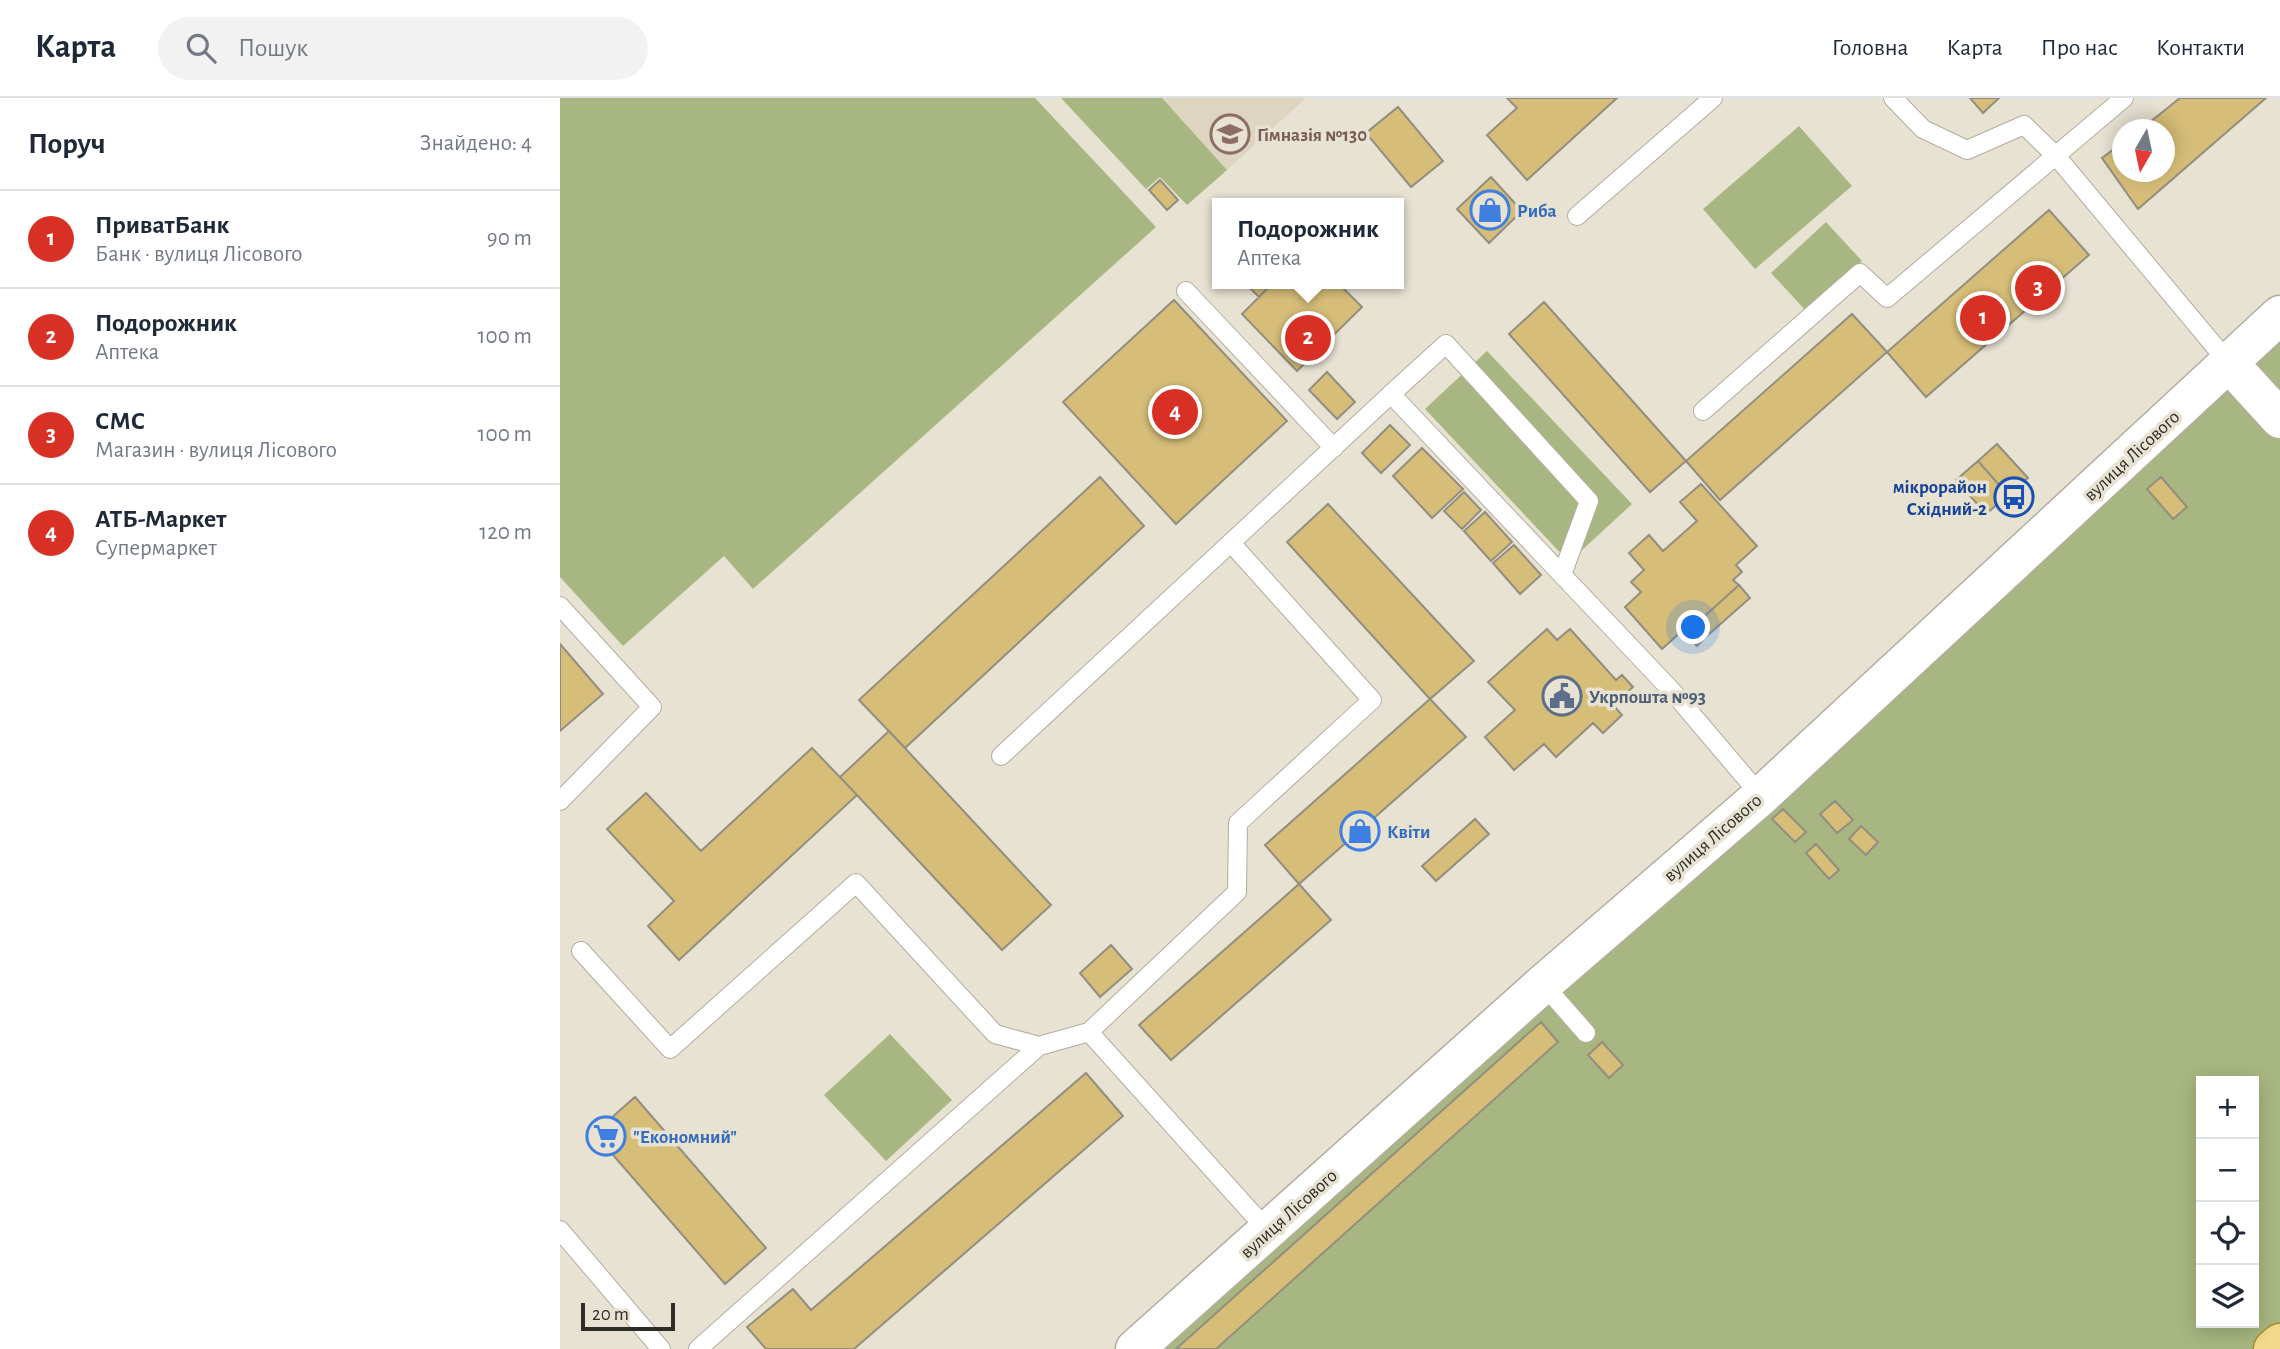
<!DOCTYPE html>
<html lang="uk">
<meta charset="utf-8">
<style>
:root{--surface:#fff;--page:#f2f2f3;--text:#1f2937;--muted:#747a83;--line:#e0e1e3;--accent:#d93025}
body{margin:0;font-family:"Alegreya Sans",sans-serif;background:var(--page);color:var(--text)}
.controls{position:absolute;right:21px;bottom:21px;display:grid;overflow:hidden;border-radius:0px;box-shadow:0 4px 18px #0003}
.controls button{width:63px;height:63px;display:grid;place-items:center;padding:0;border:0;border-bottom:2px solid var(--line);background:var(--surface);color:var(--text);font:35px sans-serif}
.compass{position:absolute;left:1552px;top:21px;width:63px;height:63px;border-radius:50%;background:var(--surface);box-shadow:0 4px 18px #0003;rotate:189deg}
.scale{position:absolute;left:21px;bottom:18px;width:94px;box-sizing:border-box;padding-left:7px;border:4px solid #2e2c26;border-top:0;font-size:19px;line-height:24px;white-space:nowrap;color:#2e2c26;-webkit-text-stroke:5px #e7e2d2;paint-order:stroke}
.you{position:absolute;left:1134px;top:530px;width:24px;height:24px;margin:-18px;border:5px solid #fff;border-radius:50%;background:#1a73e8;box-shadow:0 0 0 10px #1a73e833}
.badge{display:grid;place-items:center;width:46px;height:46px;border-radius:50%;background:var(--accent);color:#fff;font-size:23px;font-weight:700}
.pin{position:absolute;translate:-50% -50%;border:4px solid #fff;box-shadow:0 2px 7px #0006}
.popup{position:absolute;left:652px;top:100px;width:192px;height:91px;box-sizing:border-box;display:grid;place-content:center;border-radius:0px;background:var(--surface);filter:drop-shadow(0 2px 5px #0005);font-size:23px;white-space:nowrap;color:var(--muted)}
.popup b{font-size:26px;color:var(--text)}
.popup::after{content:'';position:absolute;left:50%;top:100%;margin-left:-14px;border:14px solid transparent;border-top-color:var(--surface)}
.list{margin:0;padding:0;list-style:none}
h2{display:flex;justify-content:space-between;align-items:center;height:91px;margin:0;padding:0 28px;font-size:30px}
h2 small{font-size:23px;font-weight:400;color:var(--muted)}
.list li{display:grid;grid-template-columns:46px 1fr auto;gap:21px;align-items:center;box-sizing:border-box;height:98px;padding:0 28px;border-top:2px solid var(--line)}
.list b{display:block;font-size:26px;white-space:nowrap}
.list p{margin:0;font-size:23px;white-space:nowrap;color:var(--muted)}
.list em{font-size:23px;font-style:normal;color:var(--muted)}
.icon{flex:none;width:38px;height:38px;fill:none;stroke:currentColor;stroke-width:2;stroke-linecap:round;stroke-linejoin:round}
.map{position:relative;flex:none;width:1720px;height:1251px;overflow:hidden}
header{display:flex;align-items:center;gap:42px;box-sizing:border-box;height:98px;padding:0 35px;background:var(--surface);border-bottom:2px solid var(--line)}
header strong{font-size:33px}
nav{display:flex;gap:38px;margin-inline-start:auto;font-size:24px}
.search{width:490px;height:63px;background:var(--page);display:flex;align-items:center;gap:18px;box-sizing:border-box;padding:0 24px;border-radius:38px;color:var(--muted);font-size:26px}
main{display:flex}
aside{flex:1;background:var(--surface)}
.map>svg:first-child{display:block}
.built{fill:#ddd5bf}
.green{fill:#a8b781;fill-rule:evenodd}
.building{fill:#d6bd78;stroke:#938e80;stroke-width:2}
.lines{fill:none;stroke-linecap:round;stroke-linejoin:round}
.lane-casing{stroke:#b3ad9f;stroke-width:20}
.secondary-casing{stroke:#b3ad9f;stroke-width:41}
.primary-casing{stroke:#a88e35;stroke-width:41}
.lane{stroke:#fff;stroke-width:18}
.secondary{stroke:#fff;stroke-width:38}
.primary{stroke:#f2da8b;stroke-width:38}
.labels{text-anchor:middle;stroke-width:7;stroke-linejoin:round;paint-order:stroke}
.education-label{font-size:19px;font-weight:bold;fill:#785e54;stroke:#e7e2d2;text-anchor:start}
.shop-label{font-size:19px;font-weight:bold;fill:#366cbe;stroke:#e7e2d2;text-anchor:start}
.street-label{font-size:19px;fill:#2e2c26;stroke:#e7e2d2}
.transit-label{font-size:19px;font-weight:bold;fill:#164399;stroke:#e7e2d2;text-anchor:end}
.service-label{font-size:19px;font-weight:bold;fill:#4e5e75;stroke:#e7e2d2;text-anchor:start}
</style>
<header>
<strong>Карта</strong>
<div class="search"><svg class="icon" aria-label="search" viewBox="0 0 24 24"><circle cx="10" cy="10" r="6"/><path d="M15 15l6 6"/></svg>Пошук</div>
<nav><a>Головна</a><a>Карта</a><a>Про нас</a><a>Контакти</a></nav>
</header>
<main>
<aside>
<h2>Поруч<small>Знайдено: 4</small></h2>
<ul class="list">
<li><span class="badge">1</span><div><b>ПриватБанк</b><p>Банк · вулиця Лісового</p></div><em>90 m</em></li>
<li><span class="badge">2</span><div><b>Подорожник</b><p>Аптека</p></div><em>100 m</em></li>
<li><span class="badge">3</span><div><b>СМС</b><p>Магазин · вулиця Лісового</p></div><em>100 m</em></li>
<li><span class="badge">4</span><div><b>АТБ-Маркет</b><p>Супермаркет</p></div><em>120 m</em></li>
</ul>
</aside>
<div class="map">
<svg width="1720" height="1251" viewBox="0 0 1720 1251">
<rect width="100%" height="100%" fill="#e7e2d2"/>
<path class="built" d="M602 0H746L667 72Z"/>
<path class="green" d="M0 0H475L596 129 193 491 164 458 63 548 0 479Z
M501 0H602L667 72 627 107 600 79 586 91Z
M1239 28 1292 88 1195 171 1143 111Z
M1266 124 1302 163 1247 214 1211 175Z
M1720 217V1245L1713 1251H575ZM1641 983H1694V1225H1641Z
M927 253 1072 406 1009 464 865 311Z
M330 936 392 1002 326 1063 264 997Z"/>
<path class="building" d="M947 0H1057L967 82 927 37 957 10Z
M1410 0H1439L1423 15Z
M1620 0H1706L1578 111 1542 60 1562 45V74H1604V32H1580Z
M838 9 883 63 851 89 806 35Z
M931 79 962 113 929 145 897 111Z
M600 82 618 102 607 112 589 92Z
M1489 112 1529 157 1366 299 1327 254Z
M690 186H712L699 199 688 188Z
M712 186H779L802 209 737 273 682 216Z
M614 202 727 323 616 426 503 304Z
M984 204 1126 363 1090 394 949 236Z
M1292 216 1327 254 1160 402 1126 363Z
M767 274 795 304 777 321 749 292Z
M830 327 850 347 821 375 802 355Z
M1437 346 1468 380 1448 397 1418 363Z
M862 350 903 391 872 420 833 378Z
M1418 363 1448 397 1426 416 1396 382Z
M540 379 584 428 345 650 299 602Z
M1601 379 1627 409 1613 421 1587 391Z
M1141 386 1197 448 1176 467 1182 474 1173 482 1179 487 1137 525 1148 537 1137 548 1123 532 1102 551 1065 509 1081 494 1071 484 1084 472 1069 455 1089 437 1103 453 1137 423 1120 404Z
M904 394 921 412 902 431 884 413Z
M768 406 914 563 870 601 727 444Z
M925 414 952 444 931 463 904 433Z
M954 447 981 477 960 496 933 465Z
M1179 487 1190 500 1148 537 1137 525Z
M987 531 997 542 1010 531 1056 582 1062 577 1073 589 1053 607 1062 617 1043 635 1033 625 996 659 984 646 954 672 925 639 955 612 928 584Z
M0 546 43 596 0 633Z
M870 601 906 639 739 786 705 747Z
M329 633 491 807 442 852 280 679Z
M252 650 297 697 119 862 88 828 114 803 47 731 86 695 141 753Z
M1275 703 1293 722 1277 735 1260 716Z
M1223 711 1246 734 1235 744 1212 721Z
M915 721 929 736 876 783 862 768Z
M1301 728 1318 744 1306 757 1289 741Z
M1256 746 1279 772 1269 781 1246 755Z
M739 786 771 822 611 962 579 927Z
M551 847 572 871 540 899 520 875Z
M981 924 998 944 656 1251H616Z
M1042 944 1063 967 1049 980 1028 957Z
M526 975 563 1018 294 1251H206L187 1229 233 1191 251 1212Z
M75 999 206 1150 165 1186 34 1035Z"/>
<g class="lines">
<g class="lane-casing">
<path id="lane" d="M1333 0 1363 31 1407 52 1464 27 1497 59 1667 263
M1017 118 1153 0
M626 193 774 350
M831 296 886 246 1029 403 1002 477
M1143 313 1300 175 1327 200 1564 0
M0 508 92 609 0 703
M441 658 831 296 1112 593 1201 698
M21 853 110 951 296 785 435 936 479 948 529 934 708 1133
M983 886 1026 935
M529 934 677 794 678 725 812 602 672 446
M0 1132 101 1251
M138 1251 479 948"/>
</g>
<g class="secondary-casing">
<path id="secondary" d="M1667 263 1720 321
M575 1251 983 886 1201 698 1720 217"/>
</g>
<g class="primary-casing">
<path id="primary" d="M1713 1251 1720 1245"/>
</g>
<use href="#lane" class="lane"/>
<use href="#secondary" class="secondary"/>
<use href="#primary" class="primary"/>
</g>
<defs>
<g id="school-ring" transform="scale(2.0125)"><circle r="9.5" fill="#e7e2d2" stroke="#8d6e63" stroke-width="1.5"/><path d="M0-5L7-2L0 1L-7-2ZM-4 1L0 2.5L4 1V4Q0 6-4 4Z" fill="#8d6e63"/></g>
<g id="shop-ring" transform="scale(2.0125)"><circle r="9.5" fill="#e7e2d2" stroke="#3f7fe0" stroke-width="1.5"/><path d="M-5-2.5h2.3a2.7 3.5 0 0 1 5.4 0H5L5.5 6h-11ZM-1.5-2.5h3a1.5 2.3 0 0 0-3 0Z" fill="#3f7fe0"/></g>
<g id="bus-ring" transform="scale(2.0125)"><circle r="9.5" fill="#e7e2d2" stroke="#1a4fb4" stroke-width="1.5"/><path d="M-5-6H5V4H4V6H2V4H-2V6H-4V4H-5ZM-3.5-4V0h7V-4ZM-3.5 1.2v1.5H-2V1.2ZM2 1.2v1.5H3.5V1.2Z" fill="#1a4fb4"/></g>
<g id="civic-ring" transform="scale(2.0125)"><circle r="9.5" fill="#e7e2d2" stroke="#5c6f8a" stroke-width="1.5"/><path d="M-.6-6.5H3V-4.5H.6V-3L4-1V1h2V6H-6V1h2V-1L-.6-3ZM-1.2 2.5V6h2.4V2.5Z" fill="#5c6f8a"/></g>
<g id="supermarket-ring" transform="scale(2.0125)"><circle r="9.5" fill="#e7e2d2" stroke="#3f7fe0" stroke-width="1.5"/><path d="M-6-5.5h2.5l.6 2H6L4.5 2H-2.5L-4.4-4H-6ZM-1.5 3.2a1.3 1.3 0 1 0 .1 0ZM3 3.2a1.3 1.3 0 1 0 .1 0Z" fill="#3f7fe0"/></g>
</defs>
<g fill-rule="evenodd">
<use href="#school-ring" x="670" y="36"/>
<use href="#shop-ring" x="930" y="112"/>
<use href="#bus-ring" x="1454" y="399"/>
<use href="#civic-ring" x="1002" y="598"/>
<use href="#shop-ring" x="800" y="733"/>
<use href="#supermarket-ring" x="46" y="1038"/>
</g>
<g class="labels">
<g class="education-label">
<text x="697" y="43">Гімназія №130</text>
</g>
<g class="shop-label">
<text x="957" y="119">Риба</text>
<text x="827" y="740">Квіти</text>
<text x="73" y="1045">"Економний"</text>
</g>
<g class="street-label">
<text transform="translate(1571 357) rotate(-43)" y="7">вулиця Лісового</text>
<text transform="translate(1152 739) rotate(-41)" y="7">вулиця Лісового</text>
<text transform="translate(728 1115) rotate(-42)" y="7">вулиця Лісового</text>
</g>
<g class="transit-label">
<text x="1427" y="395">мікрорайон<tspan x="1427" dy="22">Східний-2</tspan></text>
</g>
<g class="service-label">
<text x="1029" y="605">Укрпошта №93</text>
</g>
</g>
</svg>
<div class="controls">
<button>+</button>
<button>−</button>
<button><svg class="icon" aria-label="locate" viewBox="0 0 24 24"><circle cx="12" cy="12" r="6"/><path d="M12 2v4M12 18v4M2 12h4M18 12h4"/></svg></button>
<button><svg class="icon" aria-label="layers" viewBox="0 0 24 24"><path d="M12 4l9 5-9 5-9-5zM3 14l9 5 9-5"/></svg></button>
</div>
<svg class="compass" viewBox="-18 -18 36 36"><path d="M0-13l5 13h-10z" fill="#e53935"/><path d="M0 13l5-13h-10z" fill="#747a83"/></svg>
<div class="scale">20 m</div>
<div class="you"></div>
<div class="pin badge" style="left:1423px;top:220px">1</div>
<div class="pin badge" style="left:748px;top:240px">2</div>
<div class="popup"><b>Подорожник</b>Аптека</div>
<div class="pin badge" style="left:1478px;top:190px">3</div>
<div class="pin badge" style="left:615px;top:314px">4</div>
</div>
</main>
